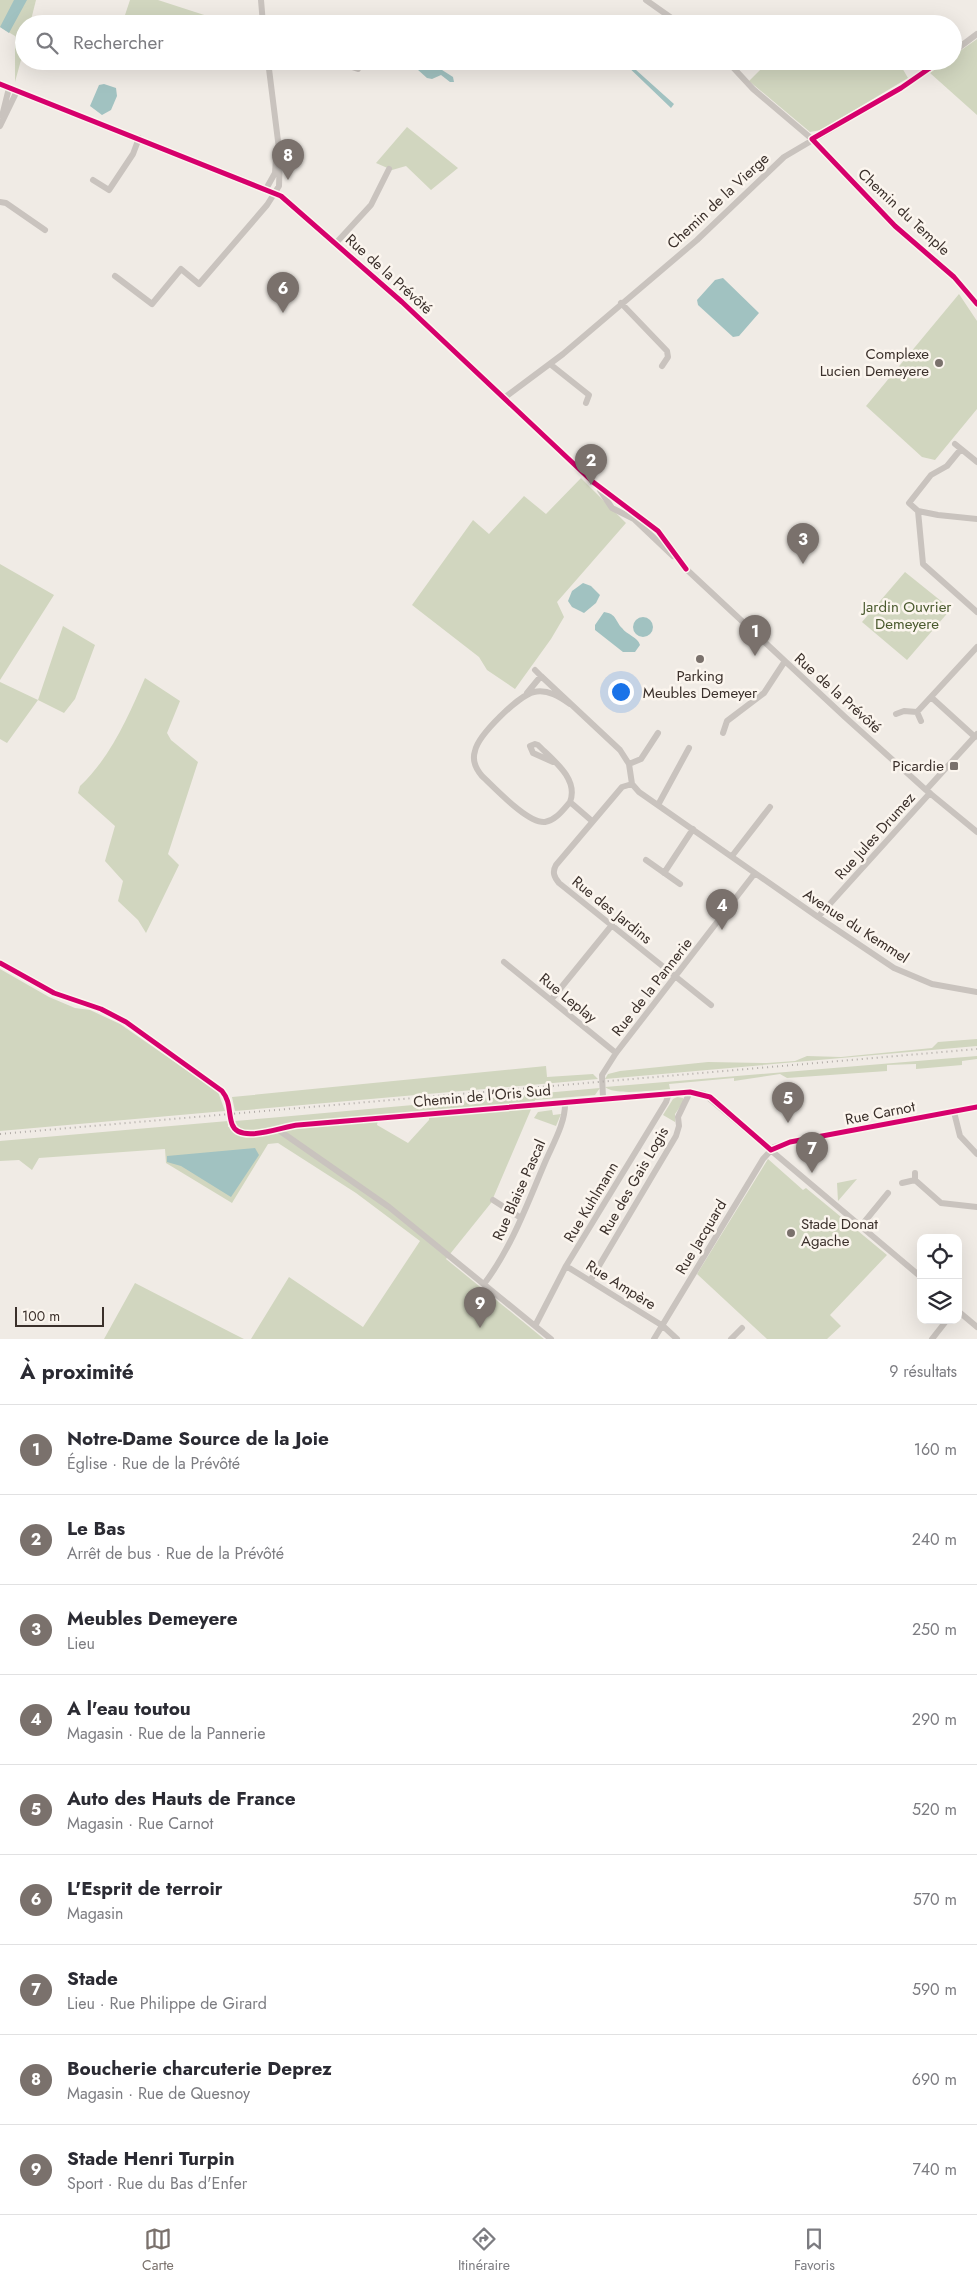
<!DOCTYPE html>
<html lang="fr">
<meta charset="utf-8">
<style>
:root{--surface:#fff;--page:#f7f7f7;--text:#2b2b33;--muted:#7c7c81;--line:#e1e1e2;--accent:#7a716c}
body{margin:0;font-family:Jost,sans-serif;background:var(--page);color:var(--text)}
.controls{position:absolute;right:15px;bottom:15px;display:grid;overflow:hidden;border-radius:10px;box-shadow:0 5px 20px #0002}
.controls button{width:45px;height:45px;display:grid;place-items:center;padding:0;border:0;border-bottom:1px solid var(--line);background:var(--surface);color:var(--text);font:25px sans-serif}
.scale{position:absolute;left:15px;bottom:12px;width:89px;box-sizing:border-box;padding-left:5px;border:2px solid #3b302b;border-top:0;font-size:14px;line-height:18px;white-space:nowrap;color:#3b302b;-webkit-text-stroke:4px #fbf5ee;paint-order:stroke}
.you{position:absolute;left:620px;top:691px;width:18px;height:18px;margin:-12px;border:4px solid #fff;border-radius:50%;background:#1a73e8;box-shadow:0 0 0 8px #1a73e833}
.badge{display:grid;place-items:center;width:32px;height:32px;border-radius:50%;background:var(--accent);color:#fff;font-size:16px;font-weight:700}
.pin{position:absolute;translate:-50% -41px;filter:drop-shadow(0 1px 2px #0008)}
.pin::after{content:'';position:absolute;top:26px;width:18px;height:15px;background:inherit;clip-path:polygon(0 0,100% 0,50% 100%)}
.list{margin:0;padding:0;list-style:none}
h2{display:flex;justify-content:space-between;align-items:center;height:65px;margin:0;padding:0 20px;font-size:21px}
h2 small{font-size:16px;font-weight:400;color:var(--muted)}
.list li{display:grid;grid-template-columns:32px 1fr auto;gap:15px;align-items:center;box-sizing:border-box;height:90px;padding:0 20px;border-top:1px solid var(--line)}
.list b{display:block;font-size:19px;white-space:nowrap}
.list p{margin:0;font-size:16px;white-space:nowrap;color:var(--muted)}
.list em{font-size:16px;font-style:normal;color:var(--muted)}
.icon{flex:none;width:28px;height:28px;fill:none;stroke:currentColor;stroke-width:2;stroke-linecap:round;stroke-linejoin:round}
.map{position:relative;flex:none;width:977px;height:1339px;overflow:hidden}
.search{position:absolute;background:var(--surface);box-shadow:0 5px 20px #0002;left:15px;right:15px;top:15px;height:55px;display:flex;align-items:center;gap:12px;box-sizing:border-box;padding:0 18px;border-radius:28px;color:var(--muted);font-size:19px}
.sheet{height:875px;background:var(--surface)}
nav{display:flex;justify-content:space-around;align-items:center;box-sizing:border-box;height:70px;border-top:1px solid var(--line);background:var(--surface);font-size:14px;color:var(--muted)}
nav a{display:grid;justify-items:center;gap:2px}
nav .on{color:var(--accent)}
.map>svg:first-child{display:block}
.green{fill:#d1d6bf;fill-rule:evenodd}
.water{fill:#a1c2c1}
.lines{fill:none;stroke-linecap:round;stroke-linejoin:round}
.minor{stroke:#c9c3be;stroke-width:6}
.rail{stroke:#b1aca8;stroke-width:2;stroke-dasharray:1 4;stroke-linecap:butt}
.cycleway-casing{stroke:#fbf5ee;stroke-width:8}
.cycleway{stroke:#d6006c;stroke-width:5}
.poi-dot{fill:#7a716c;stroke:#fbf5ee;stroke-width:2}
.labels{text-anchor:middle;stroke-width:5;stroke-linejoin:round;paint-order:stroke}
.street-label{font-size:15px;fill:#3b302b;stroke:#fbf5ee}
.poi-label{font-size:15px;fill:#3b302b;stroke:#fbf5ee;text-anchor:end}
.park-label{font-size:15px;fill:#4a5a2e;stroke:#fbf5ee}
</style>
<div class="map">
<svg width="977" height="1339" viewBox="0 0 977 1339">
<rect width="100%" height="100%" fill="#f0ebe5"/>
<path class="green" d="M0 0H36L30 24H24V49L15 82V36L0 27Z
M130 0H158L232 24H122Z
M977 39V115L930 73 946 61H953V56Z
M769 61H813L816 64 819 61H898L908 78 821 130 810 132 749 81Z
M407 127 458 168 431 190 406 166 392 170 376 163Z
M959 294 977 321V409L935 460 922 457 866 406Z
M581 478 626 523 557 602 564 617 551 639 515 689 487 670 479 657 412 605 473 520 489 534 524 496 546 514Z
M0 564 54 595 0 680Z
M905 572 951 609 907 660 862 622Z
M63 626 95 645 75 699 64 713 38 700 7 743 0 739V682L38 700Z
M145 678 180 701 167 733 171 740 198 762 168 854 179 865 146 933 138 920 118 901 123 881 105 861 115 826 78 793 80 786C111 757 129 715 145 678Z
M0 969 49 997 75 1008 90 1010 120 1024 218 1092 225 1111 0 1131Z
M977 1039V1046L605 1079 608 1074 620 1071 708 1062 767 1063 795 1061 807 1056 841 1057 932 1048 938 1042Z
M977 1056V1059L962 1061V1065L916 1069V1064L887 1065V1071L787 1078 780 1074 734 1081V1078L669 1084 670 1089C655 1090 615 1096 605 1087Z
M546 1066 547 1077 593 1074 598 1079 235 1111 232 1097Z
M600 1088 595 1095 535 1100 491 1203 446 1259 544 1339H251L289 1277 363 1327 420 1241 356 1193 278 1143 268 1144 232 1203 166 1163 165 1149 39 1158 32 1170 19 1160 0 1161V1141L228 1121V1127H234L235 1121 269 1118ZM429 1116V1120L408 1143 377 1125 378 1120Z
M677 1097 683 1098 684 1101 675 1114V1122L663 1115 673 1099Z
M552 1110 553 1115 561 1114 556 1126 534 1118 538 1112Z
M768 1159 803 1190 806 1188 887 1255 830 1315 841 1326 827 1339H767L697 1274Z
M857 1179 838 1201 837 1183Z
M135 1283 232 1333 244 1339H104Z"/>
<path class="water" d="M14 0H27L9 33 0 27Z
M408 61H428L453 77 454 82H450L441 75 432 79 427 78Z
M622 61H626L674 104 671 108Z
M104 84 116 88 117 96 111 110 102 115 90 106 99 85Z
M723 278 759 313 739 336 733 337 698 305 697 300 715 280Z
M583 583 591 586 600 595 596 603 584 613 572 607 568 601 572 591Z
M604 612C617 614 615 621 622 628 627 635 638 637 640 645L635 652H623L595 630V625Z
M633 627a10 10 0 1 1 20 0a10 10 0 1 1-20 0Z
M255 1148 259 1155 231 1197 181 1166 167 1162V1156Z"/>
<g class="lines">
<path class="minor" d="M261 0 263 24
M646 0 680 24
M953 52 977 34
M334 61 358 69
M727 61 753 89 812 139 895 226 954 277 977 304
M0 84 281 196 402 302 593 482 658 531 686 569
M2 116 9 88
M0 126 17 91
M93 180 109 190 133 154 139 138
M266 189 275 173 276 158
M0 202 6 203 45 230
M336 243 371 205 389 169
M115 276 152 304 181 269 199 284 267 205 279 186 280 157 268 61
M621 303 667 351 668 357 662 366
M550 364 589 395 586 403
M504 398 563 354 697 240 784 157 901 88 940 61
M955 444 977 462
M961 449 947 466 931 475 909 503 918 511 923 564 977 612
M600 490 612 508 634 519 673 556
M918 511 938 515 977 519
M684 567 845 717 926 790 977 832
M535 670 541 676
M527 693 541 676 620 750 629 764
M931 697 975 737
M917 712 977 647
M896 714 904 711 917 712 921 721
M723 733 727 721 764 693 785 661
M553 762 533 753 530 746 535 744 538 745C553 760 579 779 570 802L592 821
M632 784 629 764 641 759 658 733
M926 790 977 734
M570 802C563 810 556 820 545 822 528 824 495 788 482 776 476 769 472 760 475 751 478 735 519 695 534 692 548 689 560 697 570 704
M658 805 689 748
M732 856 770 807
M646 860 680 884
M664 873 693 829
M818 917 930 793
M504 962 616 1053
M0 963 54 993 101 1009 126 1022 222 1091C231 1102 228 1112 232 1124 239 1145 283 1126 298 1125L690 1092 704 1094 921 1277
M551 1000 612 925
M711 1005 559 883C554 877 552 872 556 865L622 787 632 784 639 792 818 917 894 968 932 984 977 992
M603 1098 602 1075 616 1053 755 873
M954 1112 960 1136 977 1154
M277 1129 389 1207 551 1339
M915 1180 941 1203 977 1207
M902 1183 915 1180V1173
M493 1200 521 1218
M861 1226 888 1193
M566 1266 663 1326 677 1339
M590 1281 676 1136 679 1126 678 1117 690 1092
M484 1284C512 1247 528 1202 546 1160 554 1142 566 1121 565 1102
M958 1311 977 1327
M535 1326 566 1266 666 1102 669 1093
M654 1339 763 1159 774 1147 790 1142 977 1107
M731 1339 742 1328
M932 1339 947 1320"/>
<path class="rail" d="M0 1134 977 1049"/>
<g class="cycleway-casing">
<path id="cycleway" d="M940 61 901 88 812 139 895 226 954 277 977 304
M0 84 281 196 402 302 593 482 658 531 686 569
M0 963 54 993 101 1009 126 1022 222 1091C231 1102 228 1112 232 1124 239 1145 283 1126 298 1125L690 1092 710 1097 771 1150 790 1142 977 1107"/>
</g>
<use href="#cycleway" class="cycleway"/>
</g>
<g class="poi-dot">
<circle cx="939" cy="363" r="5"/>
<circle cx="700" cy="659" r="5"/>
<rect x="949" y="761" width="10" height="10" rx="2.5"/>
<circle cx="791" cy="1233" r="5"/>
</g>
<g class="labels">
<g class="street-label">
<text transform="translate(718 201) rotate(-43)" y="5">Chemin de la Vierge</text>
<text transform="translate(904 212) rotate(43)" y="5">Chemin du Temple</text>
<text transform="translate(389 274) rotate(42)" y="5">Rue de la Prévôté</text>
<text transform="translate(838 693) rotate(42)" y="5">Rue de la Prévôté</text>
<text transform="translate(875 836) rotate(-48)" y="5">Rue Jules Drumez</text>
<text transform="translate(612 910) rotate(39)" y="5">Rue des Jardins</text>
<text transform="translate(856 926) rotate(33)" y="5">Avenue du Kemmel</text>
<text transform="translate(652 987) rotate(-52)" y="5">Rue de la Pannerie</text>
<text transform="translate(568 998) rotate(39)" y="5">Rue Leplay</text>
<text transform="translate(482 1096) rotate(-5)" y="5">Chemin de l'Oris Sud</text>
<text transform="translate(880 1113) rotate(-11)" y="5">Rue Carnot</text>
<text transform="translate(634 1181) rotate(-60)" y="5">Rue des Gais Logis</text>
<text transform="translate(519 1190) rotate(-66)" y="5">Rue Blaise Pascal</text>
<text transform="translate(591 1202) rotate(-59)" y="5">Rue Kuhlmann</text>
<text transform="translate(701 1237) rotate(-59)" y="5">Rue Jacquard</text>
<text transform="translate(621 1285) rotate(32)" y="5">Rue Ampère</text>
</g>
<g class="poi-label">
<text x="929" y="359">Complexe<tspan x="929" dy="17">Lucien Demeyere</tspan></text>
<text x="700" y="681" text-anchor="middle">Parking<tspan x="700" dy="17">Meubles Demeyer</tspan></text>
<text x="944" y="771">Picardie</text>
<text x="801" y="1229" text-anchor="start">Stade Donat<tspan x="801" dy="17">Agache</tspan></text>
</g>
<g class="park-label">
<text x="907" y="612">Jardin Ouvrier<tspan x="907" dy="17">Demeyere</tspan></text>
</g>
</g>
</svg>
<div class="controls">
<button><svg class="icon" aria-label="locate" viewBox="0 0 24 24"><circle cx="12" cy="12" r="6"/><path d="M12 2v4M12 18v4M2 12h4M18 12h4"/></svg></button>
<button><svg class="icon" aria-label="layers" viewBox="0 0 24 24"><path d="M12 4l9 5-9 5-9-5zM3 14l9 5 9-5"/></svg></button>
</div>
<div class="scale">100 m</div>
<div class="you"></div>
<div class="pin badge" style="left:755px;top:656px">1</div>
<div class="pin badge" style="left:591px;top:485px">2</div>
<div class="pin badge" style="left:803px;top:564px">3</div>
<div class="pin badge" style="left:722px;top:930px">4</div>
<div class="pin badge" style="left:788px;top:1123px">5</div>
<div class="pin badge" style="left:283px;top:313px">6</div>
<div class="pin badge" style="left:812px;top:1173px">7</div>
<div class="pin badge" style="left:288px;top:180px">8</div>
<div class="pin badge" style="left:480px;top:1328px">9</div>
<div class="search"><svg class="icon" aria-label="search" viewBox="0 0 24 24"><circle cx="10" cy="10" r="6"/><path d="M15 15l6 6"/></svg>Rechercher</div>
</div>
<section class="sheet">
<h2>À proximité<small>9 résultats</small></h2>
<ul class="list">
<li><span class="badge">1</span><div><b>Notre-Dame Source de la Joie</b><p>Église · Rue de la Prévôté</p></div><em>160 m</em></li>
<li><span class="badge">2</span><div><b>Le Bas</b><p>Arrêt de bus · Rue de la Prévôté</p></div><em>240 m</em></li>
<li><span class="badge">3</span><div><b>Meubles Demeyere</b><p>Lieu</p></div><em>250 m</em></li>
<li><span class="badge">4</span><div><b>A l'eau toutou</b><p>Magasin · Rue de la Pannerie</p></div><em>290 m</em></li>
<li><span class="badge">5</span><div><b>Auto des Hauts de France</b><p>Magasin · Rue Carnot</p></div><em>520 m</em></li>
<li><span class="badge">6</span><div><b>L'Esprit de terroir</b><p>Magasin</p></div><em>570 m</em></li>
<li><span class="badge">7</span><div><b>Stade</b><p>Lieu · Rue Philippe de Girard</p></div><em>590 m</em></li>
<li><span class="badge">8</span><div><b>Boucherie charcuterie Deprez</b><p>Magasin · Rue de Quesnoy</p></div><em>690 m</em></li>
<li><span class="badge">9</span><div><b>Stade Henri Turpin</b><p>Sport · Rue du Bas d'Enfer</p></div><em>740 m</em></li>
</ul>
</section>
<nav>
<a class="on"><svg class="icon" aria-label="map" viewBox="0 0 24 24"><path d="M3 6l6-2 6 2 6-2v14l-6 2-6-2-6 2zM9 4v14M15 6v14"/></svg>Carte</a>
<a><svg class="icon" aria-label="directions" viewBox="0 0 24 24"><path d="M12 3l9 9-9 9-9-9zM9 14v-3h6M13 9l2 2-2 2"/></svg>Itinéraire</a>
<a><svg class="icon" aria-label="saved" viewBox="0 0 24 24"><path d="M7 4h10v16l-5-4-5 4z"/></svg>Favoris</a>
</nav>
